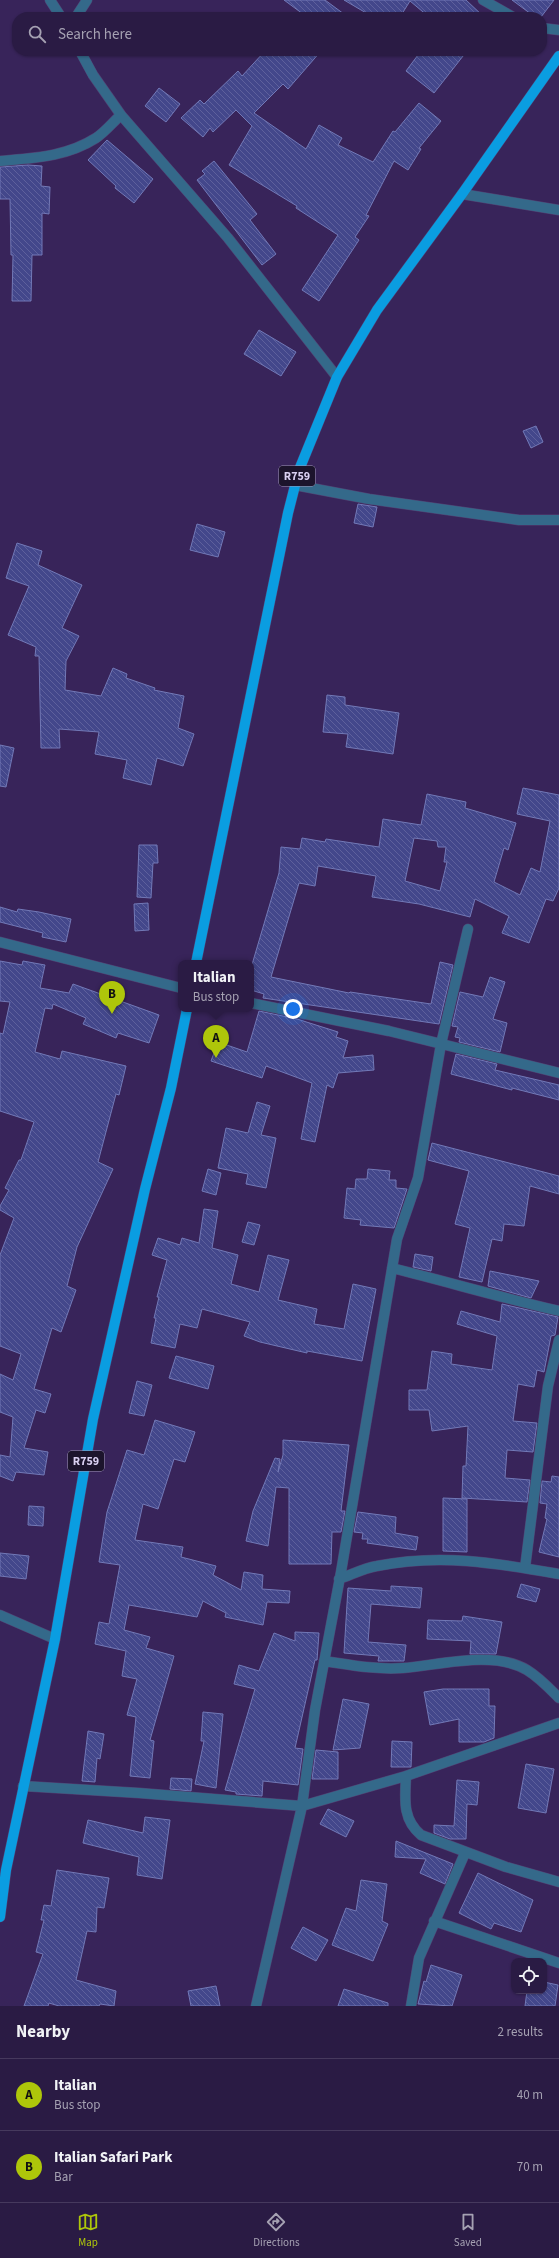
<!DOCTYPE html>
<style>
:root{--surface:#2a1b44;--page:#36284f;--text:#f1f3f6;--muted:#a5a1b2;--line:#46395d;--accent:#aec60a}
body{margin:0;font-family:"Source Sans 3",sans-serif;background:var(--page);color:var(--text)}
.controls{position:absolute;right:12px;bottom:12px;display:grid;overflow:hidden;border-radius:8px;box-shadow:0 1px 3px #0004}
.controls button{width:36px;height:36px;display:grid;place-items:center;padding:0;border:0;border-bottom:1px solid var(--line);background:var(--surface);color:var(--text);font:20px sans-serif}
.you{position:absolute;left:293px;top:1009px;width:14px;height:14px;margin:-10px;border:3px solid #fff;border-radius:50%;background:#1a73e8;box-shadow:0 0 0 6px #1a73e833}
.badge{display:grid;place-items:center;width:26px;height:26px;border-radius:50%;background:var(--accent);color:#111;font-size:13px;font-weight:700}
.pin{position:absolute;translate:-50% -33px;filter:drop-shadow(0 1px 2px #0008)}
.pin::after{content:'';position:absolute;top:21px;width:14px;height:12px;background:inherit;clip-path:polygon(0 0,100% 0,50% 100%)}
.popup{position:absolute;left:178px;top:960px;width:76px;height:52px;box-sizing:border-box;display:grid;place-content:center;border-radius:8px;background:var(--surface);filter:drop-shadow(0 1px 3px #0005);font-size:13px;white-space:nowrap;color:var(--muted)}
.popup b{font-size:15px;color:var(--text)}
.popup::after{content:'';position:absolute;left:50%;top:100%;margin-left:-8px;border:8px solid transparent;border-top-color:var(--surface)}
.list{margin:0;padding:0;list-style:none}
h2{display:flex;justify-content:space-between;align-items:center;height:52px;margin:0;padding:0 16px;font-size:17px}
h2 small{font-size:13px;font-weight:400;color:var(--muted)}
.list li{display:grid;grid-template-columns:26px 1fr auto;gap:12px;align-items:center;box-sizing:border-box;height:72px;padding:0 16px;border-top:1px solid var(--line)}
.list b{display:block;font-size:15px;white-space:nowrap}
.list p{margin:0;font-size:13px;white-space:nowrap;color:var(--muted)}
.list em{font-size:13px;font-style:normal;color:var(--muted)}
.icon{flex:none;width:22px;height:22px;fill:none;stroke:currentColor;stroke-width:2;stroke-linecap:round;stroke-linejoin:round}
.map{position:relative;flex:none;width:559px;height:2006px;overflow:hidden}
.search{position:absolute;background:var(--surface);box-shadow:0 1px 3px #0004;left:12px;right:12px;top:12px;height:44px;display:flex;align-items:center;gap:10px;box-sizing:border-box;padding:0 14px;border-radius:16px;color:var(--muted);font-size:15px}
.sheet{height:196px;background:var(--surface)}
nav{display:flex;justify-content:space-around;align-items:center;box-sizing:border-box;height:56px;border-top:1px solid var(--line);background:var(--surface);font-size:11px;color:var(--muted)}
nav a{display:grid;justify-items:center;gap:2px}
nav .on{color:var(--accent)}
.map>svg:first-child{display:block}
.building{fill:url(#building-back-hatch);stroke:#7279b7;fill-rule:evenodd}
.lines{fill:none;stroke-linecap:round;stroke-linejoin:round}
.minor-casing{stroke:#524072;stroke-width:11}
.major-casing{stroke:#524072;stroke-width:11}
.minor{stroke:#34698a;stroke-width:10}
.major{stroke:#0a9de1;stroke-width:10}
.labels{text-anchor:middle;stroke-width:4;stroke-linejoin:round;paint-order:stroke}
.shield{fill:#1c142c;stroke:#a198b7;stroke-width:1}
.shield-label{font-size:12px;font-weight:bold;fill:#dad0f2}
</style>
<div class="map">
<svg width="559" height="2006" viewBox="0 0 559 2006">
<defs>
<pattern id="building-back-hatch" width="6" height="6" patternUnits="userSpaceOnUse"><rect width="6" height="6" fill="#43478b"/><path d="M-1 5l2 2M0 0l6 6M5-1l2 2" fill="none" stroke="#5e609c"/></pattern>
</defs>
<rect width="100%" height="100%" fill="#38245a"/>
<path class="building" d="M284 0H325L348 17H307Z
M344 0H466L484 17H429L410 1 400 17H373Z
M512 0H554L541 17H535Z
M265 51H321L288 89 283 84 254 113 306 149 319 125 342 138 338 145 373 162 393 131 395 132 419 103 441 121 419 148 421 149 408 170 394 161 366 215 369 216 355 237 359 240 319 301 302 290 338 235 296 208 297 206 229 165 252 126 236 110 213 132 210 128 203 137 181 118 200 100 204 104 238 71 242 76Z
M421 51H467L434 93 406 71Z
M159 88 180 104 166 122 145 106Z
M107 140 153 179 134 203 115 188 116 186 88 160Z
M214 161 257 214 250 220 276 254 262 265 197 180 205 174 202 171Z
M28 165 42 166 41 186 50 187 49 214 42 213V255H32L31 301H12L13 255H11L10 199H0V167Z
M259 330 296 352 281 376 244 354Z
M536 426 543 442 531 448 523 431Z
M358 504 377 507 373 527 354 523Z
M197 524 225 532 218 557 190 550Z
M17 543 42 551 38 565 82 585 62 628 79 636 66 661 65 690 101 696 113 668 127 674 126 678 155 688 154 690 184 696 178 728 194 734 183 766 157 758 151 785 123 778 127 760 95 754 99 732 59 729 60 748H41L39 656H35L36 647 8 635 29 586 6 578Z
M327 695 345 697V705L399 713 393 754 346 747 348 734 323 732Z
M0 745 14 748 6 787 0 786Z
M523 788 559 795V888L553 901 546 899 529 943 502 933 509 916 475 899 470 917 419 904 372 897 376 876 318 866 315 886 299 883 271 977 349 993 350 992 431 1004 440 962 453 965 439 1024 263 998 264 994 251 990V968L279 873 281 847 300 849 302 838 325 842 326 839 379 847 383 819 421 825 427 794 466 802 465 808 516 823 508 850 504 848 494 882 520 895 531 868 540 872 550 821 517 814ZM414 838 437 841 438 847H446L444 862H447L440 891 405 881Z
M139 845H157L158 863H153L151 898 137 897Z
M148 903 149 930 135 931 134 904Z
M0 907 17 912 18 909 39 912 71 919 66 942 42 937 43 933 0 922Z
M0 961 22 965 23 961 45 965 40 988 69 993 73 984 159 1015 149 1043 118 1033 116 1038 95 1029 83 1024 86 1018 53 1004 52 1009 45 1008 35 1052 60 1059 62 1051 126 1066 119 1095 116 1094 98 1162 113 1169 77 1247 67 1286 76 1290 61 1332 52 1328 34 1389 51 1394 45 1413 36 1410 24 1448 48 1452 44 1475 16 1472 13 1481 0 1476V1455L10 1457 13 1417 0 1412V1374L13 1380 21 1354 0 1346V1255L14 1218 0 1210V1206L9 1190 5 1188 19 1160H21L34 1122 0 1111V1033L3 1034 10 1002 0 1001Z
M490 977 505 982 493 1019 507 1023 500 1052 459 1042 460 1038 455 1037 458 1027 452 1026 460 992 483 997Z
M259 1011 297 1019 338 1032 336 1037 348 1041 343 1058 373 1055 374 1070 338 1073 333 1088 327 1085 315 1142 301 1139 312 1083 266 1066 262 1078 211 1061 218 1042 247 1052Z
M456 1054 497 1064 495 1070 559 1085V1100L512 1088V1090L451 1074Z
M257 1102 270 1106 261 1135 276 1138 266 1188 246 1184 248 1174 218 1168 226 1128 248 1133Z
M432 1143 559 1176V1194L530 1186 524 1226 504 1224 502 1241 492 1239 482 1282 459 1277 470 1228 455 1224 469 1171 428 1160Z
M208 1169 221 1173 216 1195 202 1191Z
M368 1169 390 1171 389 1180H396V1188L407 1189 394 1228 360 1225 361 1220 344 1218 347 1188 355 1189 356 1179H367Z
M204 1209 218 1211 212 1248 238 1255 231 1284 259 1292 268 1255 289 1260 278 1300 317 1309 314 1324 344 1329 353 1284 376 1289 362 1361 307 1351V1353L260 1342 244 1336 250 1322 202 1309 197 1328 180 1324 175 1348 151 1343 156 1318H154L159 1297H157L167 1260 152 1255 158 1238 180 1245 182 1238 199 1243Z
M248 1222 260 1225 254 1245 242 1242Z
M415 1254 433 1257 431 1271 413 1267Z
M490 1271 539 1281 531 1298 488 1286Z
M502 1304 558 1317 555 1335 551 1336 544 1372 537 1370 534 1387 518 1384 513 1421 537 1423 533 1452 507 1450 505 1478 530 1480 527 1502 462 1498 463 1466H466L468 1426 432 1431 429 1410H409V1390H427L432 1351 452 1354 451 1364 492 1370 497 1336 457 1324 461 1311 500 1322Z
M176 1356 214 1366 208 1389 169 1378Z
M137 1381 152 1385 144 1416 129 1413Z
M155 1420 195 1432 185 1462 174 1459 158 1509 143 1504 135 1540 183 1547 181 1557 216 1566 213 1575 241 1590 244 1572 263 1575 262 1589 290 1591 289 1603 267 1602 263 1625 225 1617 226 1613 203 1601 197 1617 129 1605 124 1630 150 1637 146 1648 174 1656 150 1740 154 1741 150 1778 130 1776 136 1717 127 1715 137 1679 122 1676 126 1651 95 1644 99 1622 109 1624 120 1565 99 1562 107 1512 127 1450 144 1455Z
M283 1440 349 1445 341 1511H345L341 1532H332L331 1564H289V1488L276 1487 268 1546 246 1541 253 1511 275 1458 280 1459 278 1472 283 1455Z
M552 1476 559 1477V1557L539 1552 547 1519 545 1518 547 1504 540 1503 542 1481 551 1482Z
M443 1498 467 1499V1552L443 1551Z
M29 1506 44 1507 43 1526 28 1525Z
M358 1512 396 1517 395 1533 418 1537 416 1550 367 1543 368 1539H362L363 1533 354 1532Z
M0 1553 29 1556 26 1579 0 1576Z
M521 1584 540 1589 536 1602 517 1597Z
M391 1586 422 1588 420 1608 371 1604 368 1642 406 1645 404 1661H378L379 1656 344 1653 348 1588 391 1591Z
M463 1616 502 1622 496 1654H470L471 1641 427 1639 428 1620 462 1621Z
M295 1632 319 1633 317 1660H315L295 1748 303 1749 298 1785 263 1781 262 1796 236 1794V1792L225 1790 255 1689 234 1684 239 1665 259 1671 274 1633 295 1641Z
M443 1689H489V1706H495L494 1738 484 1742H459V1719L430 1725 424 1692Z
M343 1699 369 1704 360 1748 333 1750Z
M203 1712 223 1714 216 1788 195 1784 204 1741H201Z
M88 1731 104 1734 100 1759 97 1758 95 1782 82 1781Z
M392 1741 412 1742 411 1767H391Z
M316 1750 338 1752V1779H312Z
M526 1764 554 1769 546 1813 518 1808Z
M171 1778 192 1779 191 1791 170 1789Z
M457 1780 479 1782 477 1805 467 1804 466 1839H450L434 1833V1825L454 1826Z
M328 1809 354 1821 346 1837 320 1824Z
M145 1817 170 1820 162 1879 137 1875 139 1857 83 1843 88 1820 143 1833Z
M396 1841 453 1864 445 1884 420 1873 426 1859 395 1857Z
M57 1870 109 1878 104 1908 97 1907 96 1932 87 1931 76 1980 116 1991 114 2006 100 2004 99 2006H59L49 2003 48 2006H24L43 1954 36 1952 44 1920H41L44 1905 51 1906Z
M478 1873 533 1900 521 1932 494 1923 491 1929 459 1913Z
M361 1880 387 1884 382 1921 388 1924 373 1961 332 1945 346 1908 356 1911Z
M303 1927 328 1940 316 1961 291 1948Z
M431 1965 462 1975 452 2006 418 2004 424 1981 426 1982Z
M544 1982 558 1985 555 2006H525L527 1991H544Z
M216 1986 220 2006H191L188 1991Z
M344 1989 388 2003V2006H338Z"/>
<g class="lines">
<g class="minor-casing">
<path id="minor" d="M50 0 61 17
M483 0 513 17
M76 17 87 0
M542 28 559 30
M80 51 93 75 121 115 228 238 337 377
M0 161C34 158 66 157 96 138 105 132 113 122 121 115
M462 194 559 210
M295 485 369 499 519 520H559
M0 942 181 988
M251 1003 389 1031 559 1073
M392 1268C448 1282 503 1298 559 1311
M525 1568 548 1386 559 1340
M339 1579C351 1575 364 1568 377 1566 441 1553 496 1563 559 1574
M0 1615 55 1639
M324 1661C351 1665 377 1670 403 1668 440 1665 494 1650 527 1670 540 1678 549 1688 559 1698
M406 1776C405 1799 402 1819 421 1835L506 1867 559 1882
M23 1786 139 1793 302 1806 406 1776 559 1723
M434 1921 559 1963
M256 2006 302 1806 315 1710 341 1572 397 1239 418 1178 441 1044 468 929
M411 2006 419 1958 465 1853"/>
</g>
<g class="major-casing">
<path id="major" d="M196 963 288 513 299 470 337 377 377 310 462 194 559 56
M0 1917 6 1870 55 1639 93 1419 145 1189 171 1088 187 1009"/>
</g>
<use href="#minor" class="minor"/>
<use href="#major" class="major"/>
</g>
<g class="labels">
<g class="shield">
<rect x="279" y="466" width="36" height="20" rx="3"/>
<rect x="68" y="1451" width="36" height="20" rx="3"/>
</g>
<g class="shield-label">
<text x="297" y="480">R759</text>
<text x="86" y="1465">R759</text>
</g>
</g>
</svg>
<div class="controls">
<button><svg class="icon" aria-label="locate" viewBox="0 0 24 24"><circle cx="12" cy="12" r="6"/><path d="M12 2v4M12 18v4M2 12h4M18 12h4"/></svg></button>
</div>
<div class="you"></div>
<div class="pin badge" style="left:216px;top:1058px">A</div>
<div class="popup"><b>Italian</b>Bus stop</div>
<div class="pin badge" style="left:112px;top:1014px">B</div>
<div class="search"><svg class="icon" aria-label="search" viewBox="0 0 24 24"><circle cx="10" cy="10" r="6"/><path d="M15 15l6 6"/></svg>Search here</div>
</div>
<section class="sheet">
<h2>Nearby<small>2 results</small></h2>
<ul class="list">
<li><span class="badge">A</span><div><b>Italian</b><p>Bus stop</p></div><em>40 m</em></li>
<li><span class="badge">B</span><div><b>Italian Safari Park</b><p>Bar</p></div><em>70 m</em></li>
</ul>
</section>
<nav>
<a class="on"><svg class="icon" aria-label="map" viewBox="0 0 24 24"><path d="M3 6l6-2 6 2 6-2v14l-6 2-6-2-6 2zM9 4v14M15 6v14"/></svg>Map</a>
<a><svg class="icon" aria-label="directions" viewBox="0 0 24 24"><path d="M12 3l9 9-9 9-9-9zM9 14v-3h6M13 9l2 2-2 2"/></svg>Directions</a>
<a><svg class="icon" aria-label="saved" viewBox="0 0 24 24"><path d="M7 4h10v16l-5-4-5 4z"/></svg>Saved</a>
</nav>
